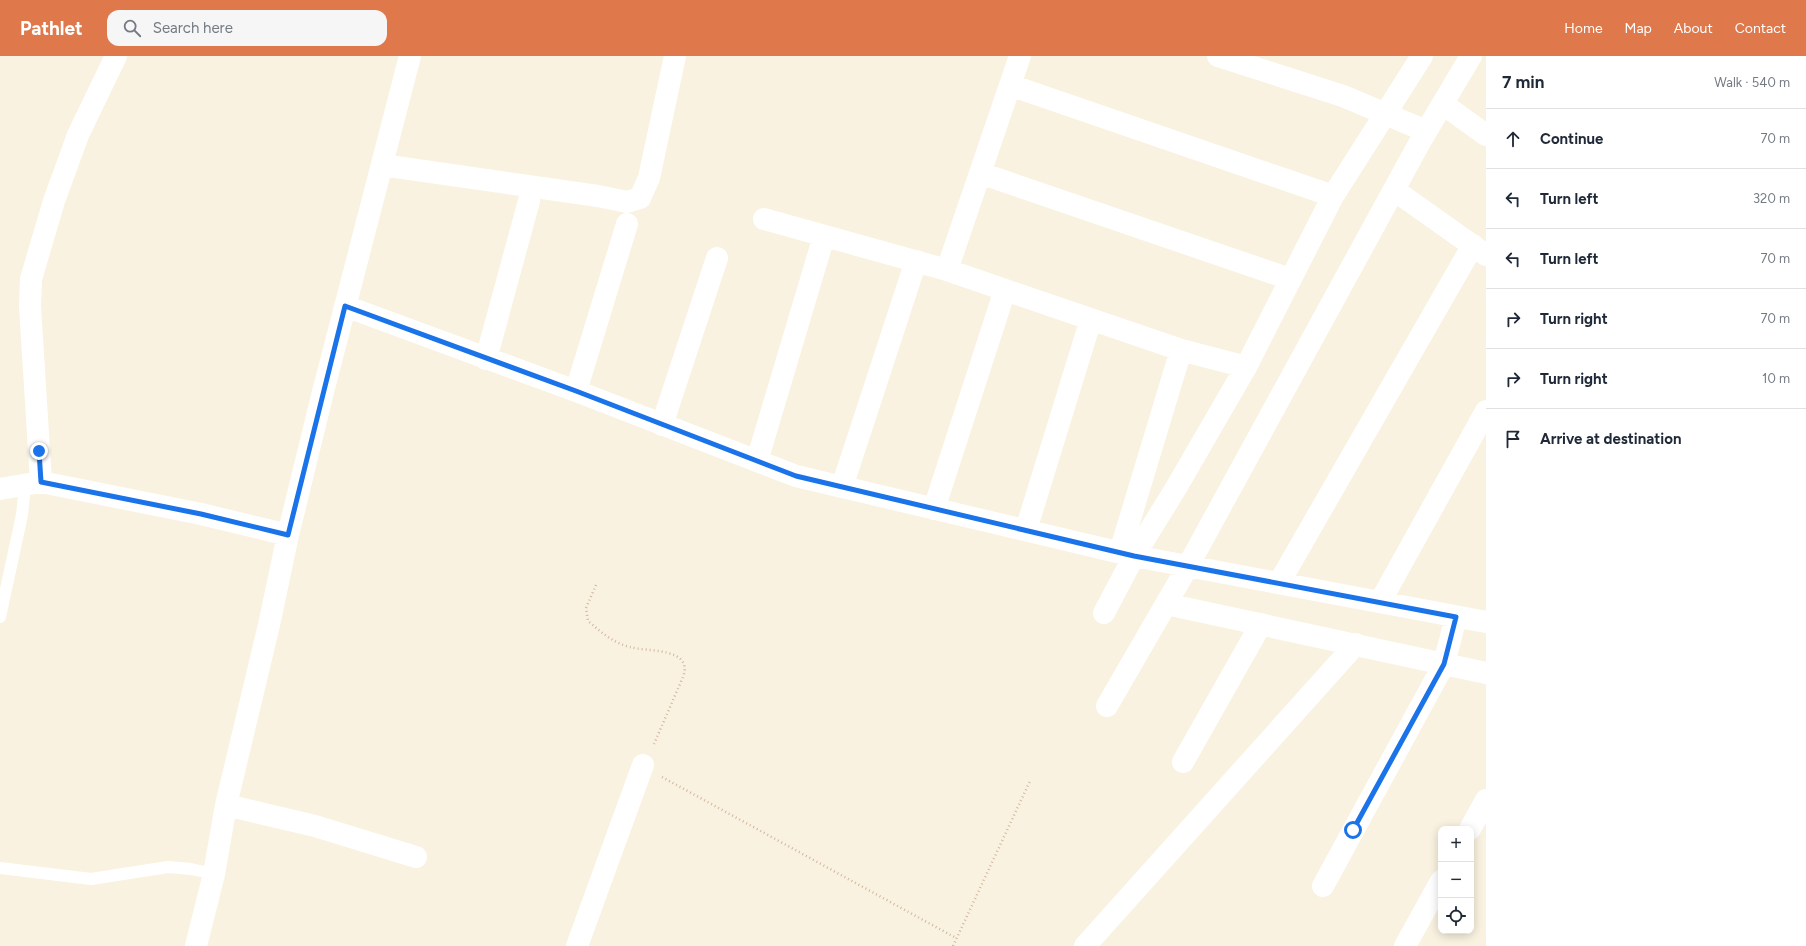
<!DOCTYPE html>
<meta charset="utf-8">
<style>
:root{--surface:#fff;--page:#f6f6f7;--text:#1f2937;--muted:#747a83;--line:#e0e1e3;--accent:#df784b}
body{margin:0;font-family:Figtree,sans-serif;background:var(--page);color:var(--text)}
.controls{position:absolute;right:12px;bottom:12px;display:grid;overflow:hidden;border-radius:8px;box-shadow:0 2px 10px #0003}
.controls button{width:36px;height:36px;display:grid;place-items:center;padding:0;border:0;border-bottom:1px solid var(--line);background:var(--surface);color:var(--text);font:20px sans-serif}
.stop{position:absolute;width:12px;height:12px;margin:-9px;border:3px solid #1a73e8;border-radius:50%;background:#fff}
.stop.end{background:#1a73e8;border-color:#fff;box-shadow:0 1px 4px #0008}
.list{margin:0;padding:0;list-style:none}
h2{display:flex;justify-content:space-between;align-items:center;height:52px;margin:0;padding:0 16px;font-size:17px}
h2 small{font-size:13px;font-weight:400;color:var(--muted)}
.list li{display:grid;grid-template-columns:26px 1fr auto;gap:12px;align-items:center;box-sizing:border-box;height:60px;padding:0 16px;border-top:1px solid var(--line)}
.list b{display:block;font-size:15px;white-space:nowrap}
.list em{font-size:13px;font-style:normal;color:var(--muted)}
.icon{flex:none;width:22px;height:22px;fill:none;stroke:currentColor;stroke-width:2;stroke-linecap:round;stroke-linejoin:round}
.map{position:relative;flex:none;width:1486px;height:890px;overflow:hidden}
header{display:flex;align-items:center;gap:24px;box-sizing:border-box;height:56px;padding:0 20px;background:var(--accent);color:#fff}
header strong{font-size:19px}
nav{display:flex;gap:22px;margin-inline-start:auto;font-size:14px}
.search{width:280px;height:36px;background:var(--page);display:flex;align-items:center;gap:10px;box-sizing:border-box;padding:0 14px;border-radius:12px;color:var(--muted);font-size:15px}
main{display:flex}
aside{flex:1;background:var(--surface)}
.map>svg:first-child{display:block}
.lines{fill:none;stroke-linecap:round;stroke-linejoin:round}
.path{stroke:#d2b69d;stroke-width:2.5;stroke-dasharray:1 3;stroke-linecap:butt}
.lane{stroke:#fff;stroke-width:12}
.street{stroke:#fff;stroke-width:22}
.route{stroke:#1a73e8;stroke-width:5}
</style>
<header>
<strong>Pathlet</strong>
<div class="search"><svg class="icon" aria-label="search" viewBox="0 0 24 24"><circle cx="10" cy="10" r="6"/><path d="M15 15l6 6"/></svg>Search here</div>
<nav><a>Home</a><a>Map</a><a>About</a><a>Contact</a></nav>
</header>
<main>
<div class="map">
<svg width="1486" height="890" viewBox="0 0 1486 890">
<rect width="100%" height="100%" fill="#faf2e0"/>
<g class="lines">
<path class="path" d="M596 529 586 552 588 565C601 576 613 587 630 591 646 596 694 591 683 621L654 688
M662 721 956 882
M953 890 1030 725"/>
<path class="lane" d="M0 561 22 459 25 428
M0 812 91 823 168 811 191 813 214 818"/>
<path class="street" d="M1218 0 1343 40 1426 75
M1010 29 1333 140
M1443 48 1486 79
M382 109 598 140 627 146 640 142 649 122 675 0
M980 117 1290 223
M1394 134 1486 199
M764 163 947 214 1181 294 1246 311
M947 214 1020 0
M345 250 576 335 796 420 1134 500 1486 566
M486 303 529 145
M576 335 627 168
M662 369 717 202
M757 405 824 180
M41 426 30 250 31 223 54 145 78 79 116 0
M842 431 916 205
M0 433 41 426 201 458 288 479
M934 453 1005 234
M1026 474 1091 263
M1120 496 1181 294
M1279 527 1473 189
M1380 546 1486 355
M1166 548 1486 617
M1104 557 1134 500 1176 432 1246 311 1333 140 1422 0
M1107 650 1188 510 1420 86 1471 0
M1183 706 1261 568
M226 749 315 770 416 801
M1470 773 1486 744
M1323 830 1444 608 1456 561
M196 890 214 818 226 749 269 569 288 479 323 336 410 0
M577 890 643 709
M1085 890 1356 588
M1405 890 1441 825"/>
</g>
<g class="lines">
<path class="route" d="M39 395 41 426 201 458 288 479 345 250 576 335 796 420 1134 500 1456 561 1444 608 1353 774"/>
</g>
</svg>
<div class="controls">
<button>+</button>
<button>−</button>
<button><svg class="icon" aria-label="locate" viewBox="0 0 24 24"><circle cx="12" cy="12" r="6"/><path d="M12 2v4M12 18v4M2 12h4M18 12h4"/></svg></button>
</div>
<div class="stop" style="left:1353px;top:774px"></div>
<div class="stop end" style="left:39px;top:395px"></div>
</div>
<aside>
<h2>7 min<small>Walk · 540 m</small></h2>
<ul class="list">
<li><svg class="icon" aria-label="ahead" viewBox="0 0 24 24"><path d="M12 20V5M6 11l6-6 6 6"/></svg><div><b>Continue</b></div><em>70 m</em></li>
<li><svg class="icon" aria-label="left" viewBox="0 0 24 24"><path d="M17 20v-9H6M10 6l-5 5 5 5"/></svg><div><b>Turn left</b></div><em>320 m</em></li>
<li><svg class="icon" aria-label="left" viewBox="0 0 24 24"><path d="M17 20v-9H6M10 6l-5 5 5 5"/></svg><div><b>Turn left</b></div><em>70 m</em></li>
<li><svg class="icon" aria-label="right" viewBox="0 0 24 24"><path d="M7 20v-9h11M14 6l5 5-5 5"/></svg><div><b>Turn right</b></div><em>70 m</em></li>
<li><svg class="icon" aria-label="right" viewBox="0 0 24 24"><path d="M7 20v-9h11M14 6l5 5-5 5"/></svg><div><b>Turn right</b></div><em>10 m</em></li>
<li><svg class="icon" aria-label="arrive" viewBox="0 0 24 24"><path d="M6 21V4h12l-3 4 3 4H6"/></svg><div><b>Arrive at destination</b></div></li>
</ul>
</aside>
</main>
